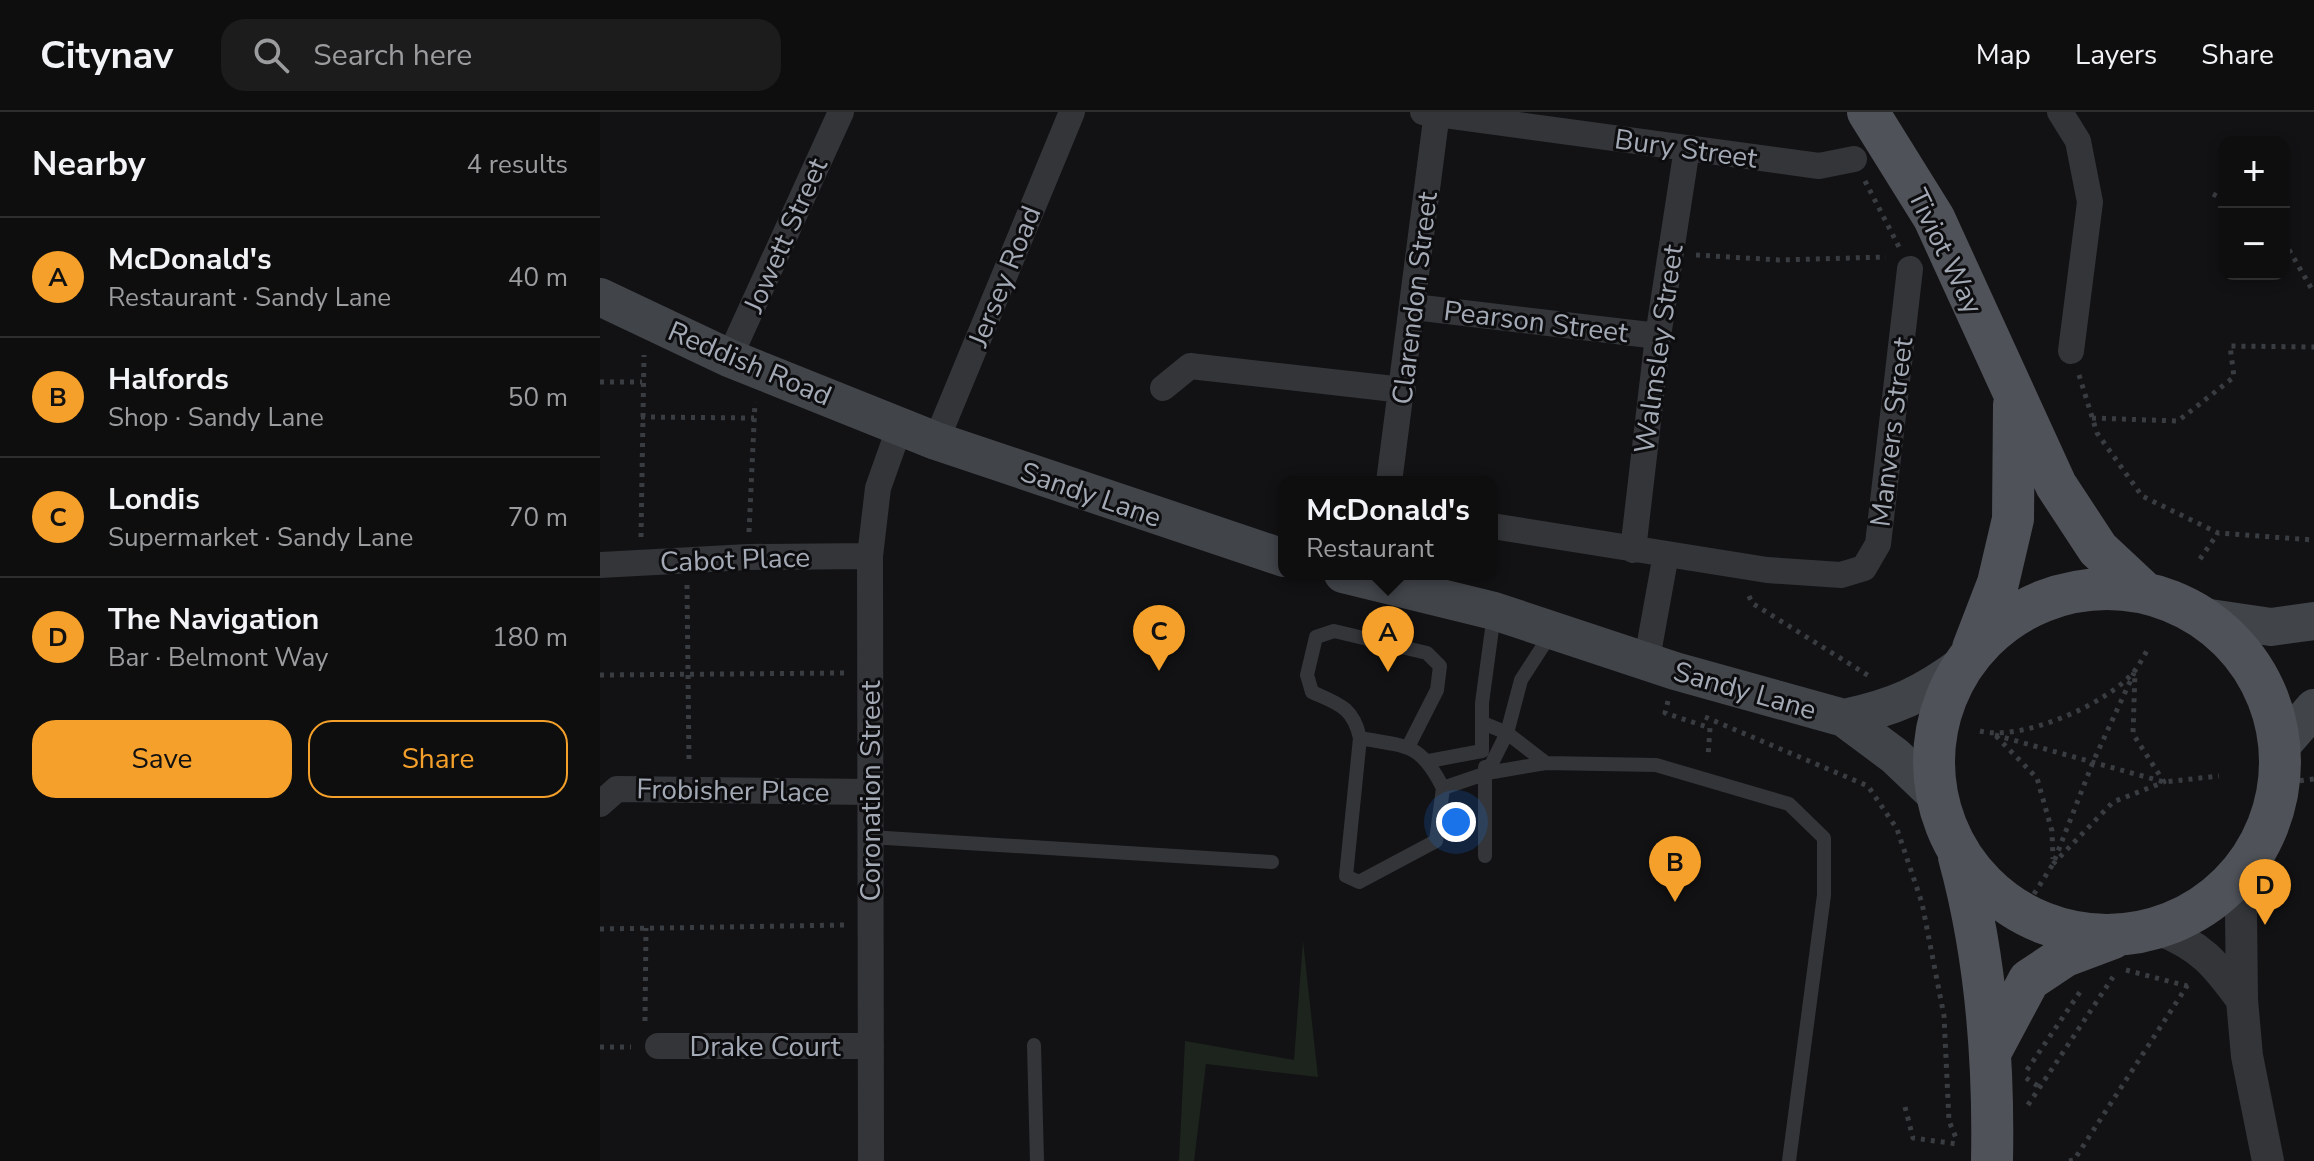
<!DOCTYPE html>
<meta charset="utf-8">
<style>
:root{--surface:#0e0e0f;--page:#1c1c1d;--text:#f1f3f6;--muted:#9b9c9e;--line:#2e2e2f;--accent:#f4a02a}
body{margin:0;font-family:"Nunito Sans",sans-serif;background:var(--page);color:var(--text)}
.controls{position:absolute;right:24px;top:24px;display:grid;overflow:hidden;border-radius:16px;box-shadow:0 4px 12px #0003}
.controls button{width:72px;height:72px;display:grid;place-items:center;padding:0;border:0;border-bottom:2px solid var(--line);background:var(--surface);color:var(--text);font:40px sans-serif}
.you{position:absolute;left:856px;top:710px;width:28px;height:28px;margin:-20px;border:6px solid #fff;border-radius:50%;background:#1a73e8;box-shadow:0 0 0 12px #1a73e833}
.badge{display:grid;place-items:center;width:52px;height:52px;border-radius:50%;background:var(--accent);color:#111;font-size:26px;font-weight:700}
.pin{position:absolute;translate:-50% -66px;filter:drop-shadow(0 2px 4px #0008)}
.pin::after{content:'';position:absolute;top:42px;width:28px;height:24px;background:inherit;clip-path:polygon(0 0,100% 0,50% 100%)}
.popup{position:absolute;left:678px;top:364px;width:220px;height:104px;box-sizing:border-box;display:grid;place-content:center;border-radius:16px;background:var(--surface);filter:drop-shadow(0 2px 6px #0005);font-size:26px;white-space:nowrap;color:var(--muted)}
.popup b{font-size:30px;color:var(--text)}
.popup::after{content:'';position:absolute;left:50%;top:100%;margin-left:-16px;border:16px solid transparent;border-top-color:var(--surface)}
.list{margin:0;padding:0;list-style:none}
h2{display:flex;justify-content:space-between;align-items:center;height:104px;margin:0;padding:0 32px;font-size:34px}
h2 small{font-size:26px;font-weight:400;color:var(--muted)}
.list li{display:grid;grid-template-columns:52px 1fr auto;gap:24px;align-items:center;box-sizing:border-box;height:120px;padding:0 32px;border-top:2px solid var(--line)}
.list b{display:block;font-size:30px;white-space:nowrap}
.list p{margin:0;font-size:26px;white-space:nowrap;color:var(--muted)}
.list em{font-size:26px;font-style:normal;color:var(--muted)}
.actions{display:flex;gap:16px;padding:24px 32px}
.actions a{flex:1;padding:18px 0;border:2px solid var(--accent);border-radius:24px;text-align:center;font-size:28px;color:var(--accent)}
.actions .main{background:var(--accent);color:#111}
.icon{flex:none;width:44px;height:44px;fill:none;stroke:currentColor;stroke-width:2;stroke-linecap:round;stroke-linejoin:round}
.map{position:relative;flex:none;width:1714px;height:1049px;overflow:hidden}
header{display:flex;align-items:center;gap:48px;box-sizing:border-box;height:112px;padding:0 40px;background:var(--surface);border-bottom:2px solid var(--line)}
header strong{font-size:38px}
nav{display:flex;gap:44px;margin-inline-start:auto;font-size:28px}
.search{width:560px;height:72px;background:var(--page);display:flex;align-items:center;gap:20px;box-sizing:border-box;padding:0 28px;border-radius:24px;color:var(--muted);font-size:30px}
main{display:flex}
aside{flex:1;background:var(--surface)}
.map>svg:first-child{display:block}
.green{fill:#1d241d}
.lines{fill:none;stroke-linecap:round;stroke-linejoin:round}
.path{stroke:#393c40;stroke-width:5;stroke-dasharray:4 6;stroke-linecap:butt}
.service{stroke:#333539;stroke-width:14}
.minor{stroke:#333539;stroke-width:26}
.tertiary{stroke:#333539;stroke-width:32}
.secondary{stroke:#414449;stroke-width:38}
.primary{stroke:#4f5258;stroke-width:42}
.labels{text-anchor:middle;stroke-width:6;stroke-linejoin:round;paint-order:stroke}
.street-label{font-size:28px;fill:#a4aab5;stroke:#0d0d0f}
</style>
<header>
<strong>Citynav</strong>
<div class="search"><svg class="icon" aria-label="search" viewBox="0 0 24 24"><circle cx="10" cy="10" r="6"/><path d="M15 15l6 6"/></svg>Search here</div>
<nav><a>Map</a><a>Layers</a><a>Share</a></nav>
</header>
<main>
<aside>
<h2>Nearby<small>4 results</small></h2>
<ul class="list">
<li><span class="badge">A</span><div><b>McDonald's</b><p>Restaurant · Sandy Lane</p></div><em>40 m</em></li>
<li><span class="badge">B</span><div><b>Halfords</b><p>Shop · Sandy Lane</p></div><em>50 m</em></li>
<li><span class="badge">C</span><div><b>Londis</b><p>Supermarket · Sandy Lane</p></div><em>70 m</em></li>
<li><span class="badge">D</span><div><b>The Navigation</b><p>Bar · Belmont Way</p></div><em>180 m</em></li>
</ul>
<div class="actions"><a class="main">Save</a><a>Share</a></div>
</aside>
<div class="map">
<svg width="1714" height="1049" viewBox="0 0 1714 1049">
<rect width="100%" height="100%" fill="#121214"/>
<path class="green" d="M703 829 718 965 606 952 594 1049H579L585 929 694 948Z"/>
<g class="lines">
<path class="path" d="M1265 69 1299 135
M1613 82 1624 88
M1684 129 1714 181
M1096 143 1179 148 1286 145
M1479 263 1497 321 1542 384 1618 421 1714 428
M0 270H42
M41 305 154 306
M1492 306 1578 309 1634 265 1630 234 1714 235
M149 420 155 290
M41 425 44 243
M1600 447 1618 421
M87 473 89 651
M1149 484 1152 491 1269 564
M0 563 245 561
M1068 589 1065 601 1110 616 1108 645
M1105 605 1268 674 1297 717 1322 791 1344 904 1349 1009 1356 1026
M1380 619C1421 630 1511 591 1536 557 1541 550 1545 542 1549 535
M1395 623 1564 670 1619 664
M1396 624 1437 666 1452 719 1453 747
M1680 671 1714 667
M1453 752 1513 690 1564 670 1533 622 1535 559
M1434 782 1453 752 1493 650 1534 561
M0 817 246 813
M1526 858 1587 874
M45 909 46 816
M0 935H31
M1427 958 1482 877
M1426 966 1441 976
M1428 993 1513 865
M1305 995 1313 1026 1357 1032
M1469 1049 1474 1048 1587 874 1593 871"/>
<path class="service" d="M883 611 907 621 946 651
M760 626C753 595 739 592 712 580L707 563 716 525 734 519 827 541 840 554 837 578 808 635
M829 649 882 639V591L894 502
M887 661 907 621 921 568 952 520
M843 676C820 630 807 635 760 626L746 764 759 770 836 729 843 676 887 661 946 651 1056 653 1189 692 1224 726V783L1189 1049
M270 725 672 750
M885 744V655
M434 933 437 1049"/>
<path class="minor" d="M823 0 1219 54 1254 47
M1460 0 1478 29 1490 90 1471 239
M814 195 1058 224
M129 246 241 0
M563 276 590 254 803 278
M336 329 472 0
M789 370 837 0
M892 414 1167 458 1241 463 1264 456 1278 432 1310 157
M1033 438 1058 224 1087 36
M0 453 148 445 270 444
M1047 547 1066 442
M0 692 17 677 271 680
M58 934H271
M271 1049 270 444 278 376 300 314"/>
<path class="tertiary" d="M1658 737 1641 800 1642 888 1647 944 1668 1049
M1558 817C1601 834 1615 851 1642 888"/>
<path class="secondary" d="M0 185 129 246 336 329 684 446
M743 462 894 499 1075 559 1244 606 1295 644 1337 684
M1603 505 1671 515 1714 509
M1244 606C1295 595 1322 583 1364 552
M1681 634 1714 596"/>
<path class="primary" d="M1268 0 1334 106 1456 373 1498 437 1544 480
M1334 650a173 173 0 1 1 346 0a173 173 0 1 1-346 0Z
M1373 536 1398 471 1413 407 1414 293
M1359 745C1386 844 1394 946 1392 1049
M1391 939 1429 868 1465 844 1513 826"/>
</g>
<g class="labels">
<g class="street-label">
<text transform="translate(1086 36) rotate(8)" y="10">Bury Street</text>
<text transform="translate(185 123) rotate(-66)" y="10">Jowett Street</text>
<text transform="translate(1346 139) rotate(64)" y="10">Tiviot Way</text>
<text transform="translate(404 164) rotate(-68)" y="10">Jersey Road</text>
<text transform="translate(814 186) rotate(-83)" y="10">Clarendon Street</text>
<text transform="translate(936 209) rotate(7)" y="10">Pearson Street</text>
<text transform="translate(1058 237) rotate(-82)" y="10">Walmsley Street</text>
<text transform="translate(150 251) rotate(23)" y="10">Reddish Road</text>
<text transform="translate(1291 320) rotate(-83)" y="10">Manvers Street</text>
<text transform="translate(491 382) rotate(19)" y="10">Sandy Lane</text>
<text transform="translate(135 447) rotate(-2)" y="10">Cabot Place</text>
<text transform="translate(1145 578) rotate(16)" y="10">Sandy Lane</text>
<text transform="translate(133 678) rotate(1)" y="10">Frobisher Place</text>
<text transform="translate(270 679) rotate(-90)" y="10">Coronation Street</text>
<text x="165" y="944">Drake Court</text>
</g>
</g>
</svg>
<div class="controls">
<button>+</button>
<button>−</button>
</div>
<div class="you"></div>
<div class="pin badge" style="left:788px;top:560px">A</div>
<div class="popup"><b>McDonald's</b>Restaurant</div>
<div class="pin badge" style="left:1075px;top:790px">B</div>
<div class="pin badge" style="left:559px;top:559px">C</div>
<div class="pin badge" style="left:1665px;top:813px">D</div>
</div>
</main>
